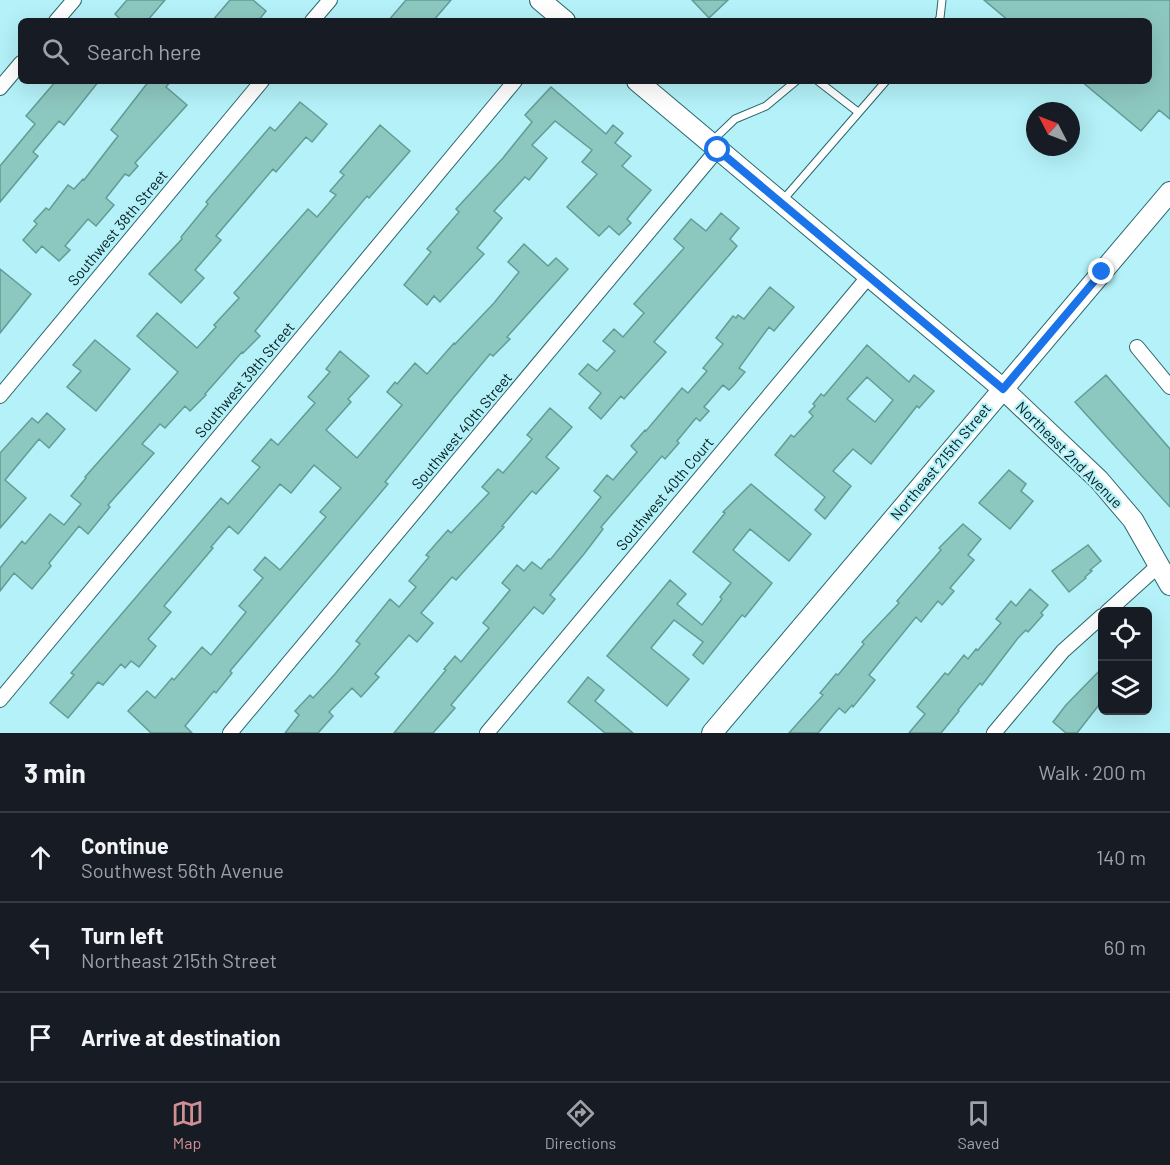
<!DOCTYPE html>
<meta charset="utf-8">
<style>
:root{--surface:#171b24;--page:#242831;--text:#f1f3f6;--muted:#9ea1a6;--line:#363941;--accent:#d18e95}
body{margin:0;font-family:Barlow,sans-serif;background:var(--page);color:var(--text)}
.controls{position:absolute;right:18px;bottom:18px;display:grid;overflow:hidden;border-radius:9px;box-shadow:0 6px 24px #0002}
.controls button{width:54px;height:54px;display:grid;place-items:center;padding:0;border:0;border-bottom:2px solid var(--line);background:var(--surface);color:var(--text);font:30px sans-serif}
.compass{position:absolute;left:1026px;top:102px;width:54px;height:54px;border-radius:50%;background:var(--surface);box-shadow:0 6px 24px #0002;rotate:312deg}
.stop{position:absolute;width:18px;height:18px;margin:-14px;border:4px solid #1a73e8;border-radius:50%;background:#fff}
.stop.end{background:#1a73e8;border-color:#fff;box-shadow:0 2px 6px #0008}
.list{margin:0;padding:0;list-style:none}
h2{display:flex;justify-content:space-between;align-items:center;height:78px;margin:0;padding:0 24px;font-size:26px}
h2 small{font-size:20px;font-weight:400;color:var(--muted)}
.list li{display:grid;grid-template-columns:39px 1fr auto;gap:18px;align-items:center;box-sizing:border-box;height:90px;padding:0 24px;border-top:2px solid var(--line)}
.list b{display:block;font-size:22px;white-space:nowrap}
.list p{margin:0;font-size:20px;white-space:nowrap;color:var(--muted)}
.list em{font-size:20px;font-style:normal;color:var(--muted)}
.icon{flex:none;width:33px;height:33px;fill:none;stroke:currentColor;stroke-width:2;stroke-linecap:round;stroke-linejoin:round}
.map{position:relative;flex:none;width:1170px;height:733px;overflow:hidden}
.search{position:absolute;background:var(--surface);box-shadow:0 6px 24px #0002;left:18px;right:18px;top:18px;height:66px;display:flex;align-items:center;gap:15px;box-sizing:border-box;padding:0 21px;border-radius:9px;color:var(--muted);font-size:22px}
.sheet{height:348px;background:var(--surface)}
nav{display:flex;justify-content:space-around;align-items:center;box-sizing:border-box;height:84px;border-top:2px solid var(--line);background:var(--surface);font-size:16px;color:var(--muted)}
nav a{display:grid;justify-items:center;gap:3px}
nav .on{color:var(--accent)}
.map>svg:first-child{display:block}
.building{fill:#8dc8c0;stroke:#629c94;stroke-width:1.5;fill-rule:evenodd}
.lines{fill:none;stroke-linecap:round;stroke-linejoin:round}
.lane-casing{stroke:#2a666c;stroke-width:9}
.street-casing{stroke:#2a666c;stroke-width:16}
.secondary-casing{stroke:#2a666c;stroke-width:22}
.lane{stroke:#fff;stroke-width:7}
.street{stroke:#fff;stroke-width:14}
.secondary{stroke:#fff;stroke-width:20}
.route{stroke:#1a73e8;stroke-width:8}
.labels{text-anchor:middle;stroke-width:4.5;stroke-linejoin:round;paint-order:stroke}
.street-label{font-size:15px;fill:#021a1c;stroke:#b4f1f8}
</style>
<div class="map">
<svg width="1170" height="733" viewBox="0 0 1170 733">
<rect width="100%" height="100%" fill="#b4f1f8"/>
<path class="building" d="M127 0H165L147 21H122L115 14Z
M230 0H253L266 11 258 21H212Z
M406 0H451L433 21H388Z
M692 0H728L709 18Z
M984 0H1170V119L1159 110 1141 131 1081 81H1149V21H1009Z
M56 81H99L64 125 59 121 33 152 38 156 0 202V166L35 124 26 116Z
M149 81H171L166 87 187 105 135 163 138 166 129 176 125 174 106 198 114 205 96 226 88 219 65 246 70 250 59 261 42 246 36 253 23 240 37 224 34 221 46 208 49 210 68 185 74 189 83 179 84 180 118 136 111 130Z
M551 87 606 134 613 125 623 133 615 143 631 156 622 166 651 190 627 219 631 223 619 235 609 226 599 236 567 207 597 174 582 162 592 150 555 121 532 145 547 158 529 180 525 177 494 211 502 218 477 248 484 254 440 302 434 296 427 305 404 285 431 252 427 249 459 212 456 209 503 158 532 122 525 115Z
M300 102 327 124 312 142 306 137 276 172 273 169 216 236 221 240 195 270 204 278 181 303 149 274 182 239 181 237 208 204 206 202 270 127 275 131Z
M380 125 410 151 369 198 367 196 336 233 255 331 260 336 243 353 242 352 205 394 206 395 190 411 185 406 165 428 160 424 142 444 154 453 108 505 110 507 88 534 79 526 49 563 51 566 32 589 14 573 0 591V568L22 541 25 544 50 514 64 525 81 504 71 496 86 478 85 477 178 372 137 336 157 313 197 348 216 327 214 325 239 298 234 293 308 209 317 217 336 195 330 191 344 175 340 172Z
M721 213 739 228 730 239 737 246 654 342 666 352 624 399 621 396 601 419 589 408 601 393 579 374 588 364 597 371 615 351 603 341 614 329 623 337 644 313 634 304 684 248 674 239 691 219 706 231Z
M524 244 548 266 556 258 568 269 507 337 510 339 493 356 490 354 454 397 385 482 388 484 230 671 232 673 216 693 214 691 185 726 192 733H151L128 711 147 691 155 698 172 678 174 680 202 647 211 655 246 612 239 606 263 578 254 570 265 557 280 570 326 517 320 512 341 488 314 465 291 493 280 484 238 534 229 526 211 547 213 548 164 606 171 612 148 639 156 646 139 667 131 661 125 668 121 664 103 685 98 682 68 718 50 703 74 675 71 673 221 498 228 504 260 467 252 461 271 439 278 445 315 403 308 397 330 372 326 369 340 351 369 376 348 399 351 402 326 430 357 458 402 405 387 392 395 382 397 384 415 363 427 374 454 343 455 344 494 303 519 272 508 262Z
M0 269 31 294 0 333Z
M770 287 794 307 774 331 769 327 739 368 745 372 734 385 729 390 723 385 704 407 709 411 700 421 696 418 677 441 679 443 665 459 662 456 601 527 603 529 584 554 550 595 555 599 543 614 534 607 451 705 455 708 433 733H394L446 670 444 669 455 656 461 662 489 628 483 623 510 590 502 583 517 565 524 571 532 562 541 569 549 559 550 560 601 497 594 491 607 475 613 480 637 452 631 446 645 430 646 431 682 388 688 393 707 371 703 368 723 344 716 338 733 316 736 318 738 315 744 319Z
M95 340 130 369 96 411 67 387 81 371 73 365Z
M867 345 909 382 914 375 934 391 919 408 917 406 871 464 853 449 833 471 851 486 825 519 815 510 825 497 775 455 791 435 794 437 813 416 809 412 815 406 813 404 821 394 824 396ZM867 377 893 400 875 422 847 399Z
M1106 375 1170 449V507L1075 402Z
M550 408 572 427 546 457 559 468 536 494 532 491 502 526 504 527 456 580 452 577 421 613 433 623 417 642 409 635 375 674 379 677 361 697 352 688 329 712 333 716 318 733H285L299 715 295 711 310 695 313 698 335 674 360 644 356 641 390 599 399 607 416 587 409 581 429 557 426 555 448 530 451 533 489 493 482 487 498 469 503 473 532 439 527 435Z
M47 413 65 429 49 448 39 439 5 480 26 498 0 528V453L32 418 38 423Z
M1009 470 1026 484 1021 491 1033 501 1010 529 979 503Z
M751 484 811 534 789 561 750 529 733 550 772 583 745 617 742 615 703 664 693 655 703 642 674 620 651 648 689 679 667 706 607 656 670 580 686 594 677 604 702 625 722 599 720 597 731 583 693 552 725 513 723 512Z
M963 524 981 539 968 555 974 560 950 588 954 591 942 605 938 601 921 622 916 617 869 675 875 680 853 707 852 705 845 713 839 708 818 733H789L823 695 820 693 836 674 838 675 864 644 862 642 899 603 897 601 941 550 939 548Z
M1088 545 1101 561 1090 570 1092 571 1085 577 1086 578 1069 592 1052 571Z
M1030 589 1048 605 1041 613 1043 615 1028 632 1026 630 1018 638 982 685 980 683 958 710 959 711 941 733H909L925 714 917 707 945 673 948 675 964 655 968 659 976 649 978 650 1001 623 996 619 1011 601 1016 606Z
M1102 668V701L1077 733H1066L1053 722 1066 705Z
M588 677 604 690 595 701 633 733H605L568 702Z"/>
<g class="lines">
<g class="lane-casing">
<path id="lane" d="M938 21 940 18 942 0
M818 81 858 112
M711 142 735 119 766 106 796 81
M783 200 886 81"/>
</g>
<g class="street-casing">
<path id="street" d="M56 21 74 0
M312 21 330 0
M0 88 21 63
M1137 347 1170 387
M0 396 262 81
M1107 612 1158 566
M0 700 515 81
M230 733 718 149
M487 733 869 276
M994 733 1063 651 1102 616"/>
</g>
<g class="secondary-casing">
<path id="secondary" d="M540 0 565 21
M637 81 1003 389 1099 480 1133 520 1170 585
M712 733 1170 192"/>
</g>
<use href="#lane" class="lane"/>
<use href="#street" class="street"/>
<use href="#secondary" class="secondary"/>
</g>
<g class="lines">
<path class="route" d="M718 150 1003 389 1102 272"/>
</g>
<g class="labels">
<g class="street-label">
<text transform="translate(118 228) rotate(-50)" y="5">Southwest 38th Street</text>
<text transform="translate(245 380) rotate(-50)" y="5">Southwest 39th Street</text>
<text transform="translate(462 431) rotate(-50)" y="5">Southwest 40th Street</text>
<text transform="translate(1069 455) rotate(45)" y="5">Northeast 2nd Avenue</text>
<text transform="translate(941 462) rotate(-50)" y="5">Northeast 215th Street</text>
<text transform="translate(665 494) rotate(-50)" y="5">Southwest 40th Court</text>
</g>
</g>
</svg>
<div class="controls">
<button><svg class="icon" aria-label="locate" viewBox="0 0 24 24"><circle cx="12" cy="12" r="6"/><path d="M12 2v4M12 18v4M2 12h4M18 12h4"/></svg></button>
<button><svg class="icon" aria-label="layers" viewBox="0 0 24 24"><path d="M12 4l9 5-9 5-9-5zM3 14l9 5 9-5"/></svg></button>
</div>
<svg class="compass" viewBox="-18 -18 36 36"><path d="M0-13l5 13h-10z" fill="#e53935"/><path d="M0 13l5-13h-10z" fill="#9ea1a6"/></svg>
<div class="stop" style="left:718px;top:150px"></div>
<div class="stop end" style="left:1102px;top:272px"></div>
<div class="search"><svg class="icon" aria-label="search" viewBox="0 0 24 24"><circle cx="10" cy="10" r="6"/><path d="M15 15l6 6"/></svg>Search here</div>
</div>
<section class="sheet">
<h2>3 min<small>Walk · 200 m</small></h2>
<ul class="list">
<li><svg class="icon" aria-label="ahead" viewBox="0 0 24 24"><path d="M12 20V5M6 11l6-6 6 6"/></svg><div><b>Continue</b><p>Southwest 56th Avenue</p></div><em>140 m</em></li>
<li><svg class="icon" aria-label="left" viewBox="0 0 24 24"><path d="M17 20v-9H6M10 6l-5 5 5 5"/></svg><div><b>Turn left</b><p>Northeast 215th Street</p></div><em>60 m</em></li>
<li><svg class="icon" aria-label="arrive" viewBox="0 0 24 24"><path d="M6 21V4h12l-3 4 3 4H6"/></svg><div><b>Arrive at destination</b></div></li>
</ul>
</section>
<nav>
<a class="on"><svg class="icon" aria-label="map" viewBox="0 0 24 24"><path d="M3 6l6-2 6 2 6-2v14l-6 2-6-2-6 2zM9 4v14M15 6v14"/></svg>Map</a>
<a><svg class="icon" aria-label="directions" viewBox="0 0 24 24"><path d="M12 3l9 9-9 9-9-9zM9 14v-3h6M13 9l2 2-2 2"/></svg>Directions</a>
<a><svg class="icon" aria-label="saved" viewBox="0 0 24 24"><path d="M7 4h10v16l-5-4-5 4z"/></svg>Saved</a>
</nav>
